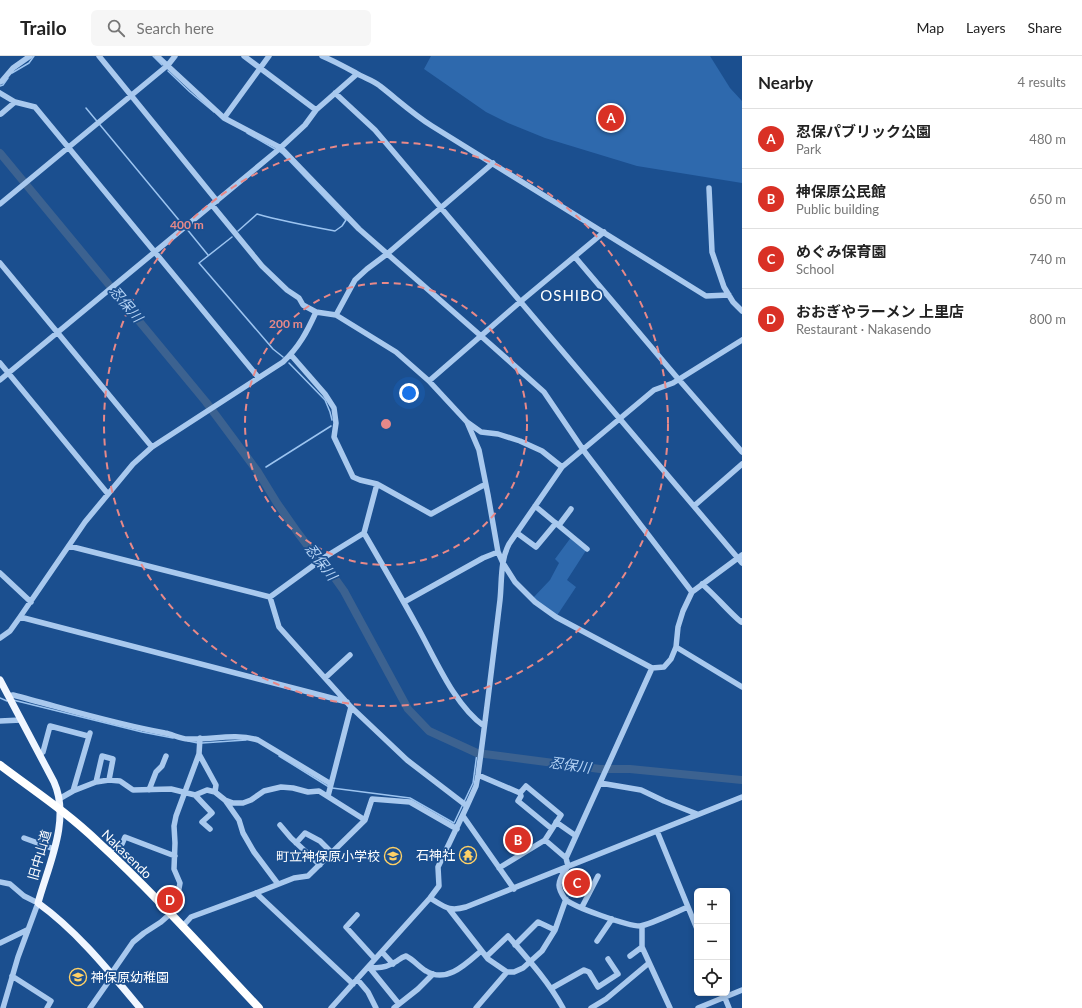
<!DOCTYPE html>
<meta charset="utf-8">
<style>
:root{--surface:#fff;--page:#f6f6f6;--text:#222;--muted:#767676;--line:#e0e0e0;--accent:#d93025}
body{margin:0;font-family:Lato,"Noto Sans JP",sans-serif;background:var(--page);color:var(--text)}
.controls{position:absolute;right:12px;bottom:12px;display:grid;overflow:hidden;border-radius:6px;box-shadow:0 2px 6px #0003}
.controls button{width:36px;height:36px;display:grid;place-items:center;padding:0;border:0;border-bottom:1px solid var(--line);background:var(--surface);color:var(--text);font:20px sans-serif}
.you{position:absolute;left:409px;top:337px;width:14px;height:14px;margin:-10px;border:3px solid #fff;border-radius:50%;background:#1a73e8;box-shadow:0 0 0 6px #1a73e833}
.badge{display:grid;place-items:center;width:26px;height:26px;border-radius:50%;background:var(--accent);color:#fff;font-size:13px;font-weight:700}
.pin{position:absolute;translate:-50% -50%;border:2px solid #fff;box-shadow:0 1px 4px #0006}
.list{margin:0;padding:0;list-style:none}
h2{display:flex;justify-content:space-between;align-items:center;height:52px;margin:0;padding:0 16px;font-size:17px}
h2 small{font-size:13px;font-weight:400;color:var(--muted)}
.list li{display:grid;grid-template-columns:26px 1fr auto;gap:12px;align-items:center;box-sizing:border-box;height:60px;padding:0 16px;border-top:1px solid var(--line)}
.list b{display:block;font-size:15px;white-space:nowrap}
.list p{margin:0;font-size:13px;white-space:nowrap;color:var(--muted)}
.list em{font-size:13px;font-style:normal;color:var(--muted)}
.icon{flex:none;width:22px;height:22px;fill:none;stroke:currentColor;stroke-width:2;stroke-linecap:round;stroke-linejoin:round}
.map{position:relative;flex:none;width:742px;height:952px;overflow:hidden}
header{display:flex;align-items:center;gap:24px;box-sizing:border-box;height:56px;padding:0 20px;background:var(--surface);border-bottom:1px solid var(--line)}
header strong{font-size:19px}
nav{display:flex;gap:22px;margin-inline-start:auto;font-size:14px}
.search{width:280px;height:36px;background:var(--page);display:flex;align-items:center;gap:10px;box-sizing:border-box;padding:0 14px;border-radius:6px;color:var(--muted);font-size:15px}
main{display:flex}
aside{flex:1;background:var(--surface)}
.map>svg:first-child{display:block}
.green{fill:#2e69ad}
.lines{fill:none;stroke-linecap:round;stroke-linejoin:round}
.stream{stroke:#9cc4f0;stroke-width:1.5}
.river{stroke:#3c6290;stroke-width:8}
.minor{stroke:#a9c9ee;stroke-width:5.5}
.major{stroke:#f0f6ff;stroke-width:7}
.highway{stroke:#fff;stroke-width:8}
.ring{fill:none;stroke:#e88989;stroke-width:2;stroke-dasharray:7 5}
.labels{text-anchor:middle;stroke-width:3.5;stroke-linejoin:round;paint-order:stroke}
.street-label{font-size:13px;fill:#fff;stroke:#1b4f8f}
.poi-label{font-size:13px;fill:#fff;stroke:#1b4f8f;text-anchor:end}
.water-label{font-size:14px;font-style:italic;fill:#b5d3f5;stroke:#1b4f8f}
.quarter-label{font-size:15px;letter-spacing:1px;fill:#fff;stroke:#1b4f8f}
.centre{fill:#e88989;stroke:#1b4f8f;stroke-width:2}
.ring-label{font-size:12px;text-anchor:middle;font-weight:bold;fill:#e88989;stroke:#1b4f8f;stroke-width:3.5;stroke-linejoin:round;paint-order:stroke}
</style>
<header>
<strong>Trailo</strong>
<div class="search"><svg class="icon" aria-label="search" viewBox="0 0 24 24"><circle cx="10" cy="10" r="6"/><path d="M15 15l6 6"/></svg>Search here</div>
<nav><a>Map</a><a>Layers</a><a>Share</a></nav>
</header>
<main>
<div class="map">
<svg width="742" height="952" viewBox="0 0 742 952">
<rect width="100%" height="100%" fill="#1b4f8f"/>
<path class="green" d="M431 0H710L730 32 742 45V127L637 110 545 82 508 67 486 56 424 13Z
M572 480 587 493 567 524 576 531 556 561 532 543 550 524 559 507 555 503Z"/>
<g class="lines">
<path class="stream" d="M153 0 162 9
M168 15 190 36 214 56
M12 17 29 7 34 0
M0 30 3 29 8 22
M86 52 183 169
M247 77 275 93
M186 172 208 199
M238 175 257 158C282 165 308 170 335 175L342 170 346 164 283 98 279 95
M232 181 199 207 273 293 283 301
M289 307 325 344 330 356 332 364
M266 411 331 370
M258 416 260 415
M0 642 7 645
M13 644 142 676 173 682
M188 685 198 687
M202 687 246 684
M279 700 329 731
M332 732 410 742 454 767 473 727 477 697"/>
<path class="river" d="M0 97 206 346 258 416 277 447 298 477 317 502 329 514 344 535 408 653 429 675 477 697 600 713H630L742 724"/>
<path class="minor" d="M99 0 217 145
M157 0 224 62 281 92 359 173 481 280 544 336 584 395 692 536
M244 0 316 54
M322 0C334 5 345 11 356 17 364 22 373 24 380 30 398 44 413 58 432 70L706 240 729 239
M0 26 2 25 13 12 30 0
M0 37 15 46 35 51 258 321
M335 37 375 74 742 507
M1 58 15 46
M224 62 269 0
M709 132 712 196 724 231 733 246 742 255
M0 148 168 9 175 0
M212 149 262 210 287 234 299 242 303 249 316 256 336 259 396 296 429 325 467 366 481 376 498 378 520 385 542 395 562 411
M575 201 674 318 742 396
M0 207 152 391
M336 259 355 224 367 213 387 198 493 107
M291 299 325 338 334 352 336 367 334 381 353 421 360 424 377 428 431 458 482 430 486 429
M0 307 108 438
M0 324 278 94 305 69 316 54 357 18
M429 325 520 246 604 176
M467 366 479 394 488 439 498 496 503 507 515 526 535 546 556 561 652 612 664 611 671 603 676 591 678 571 683 555 692 536 742 499
M377 428 364 477C382 508 400 539 417 570 435 602 454 649 484 670
M535 450 587 493
M694 450 742 408
M559 469 571 453
M517 477 536 491 556 467
M69 490 270 541 325 501 364 477
M0 517 31 546
M702 528C716 540 727 554 741 566L742 565
M270 541 279 571 351 651 407 704 467 750
M404 546 483 502 498 496
M20 561 347 646
M0 582 10 575 20 561 85 466 133 408 152 391 283 306C299 291 307 276 316 256
M676 591 742 631
M652 612 566 802 568 810C564 816 559 822 559 829 559 833 563 840 565 843 573 851 628 870 640 870 649 869 678 855 688 851
M325 622 350 599
M9 640 13 639C63 652 114 668 165 677 172 678 180 683 188 683 211 684 235 677 258 684L331 728
M0 665 21 664
M40 698 43 696 50 670 88 680
M199 698 216 729 215 736
M478 719 520 737 526 730 561 759 545 784 566 802
M96 726 102 700 113 703 109 724
M600 727 641 734 664 745 697 758
M149 734 156 716 162 710 166 700
M73 735 90 677
M520 737 521 740 518 745 552 773
M195 739 212 757 202 766 210 773
M328 740 351 651
M59 743 73 735 96 726 109 724 120 725 133 734 171 733 195 739 207 734 215 736 225 744 233 747H243L251 744 264 735 281 731 293 732 308 736 319 735 365 764
M225 744 239 764 243 777 254 796 278 828
M463 760 514 833
M556 766 576 780
M280 769 291 782 320 809
M657 775 697 873
M24 782 54 793
M296 787 305 777 320 785 332 797
M108 795 122 788 125 781 175 800
M499 812 545 784
M0 826 10 828 24 840 38 847 18 901 3 952
M256 837 353 928
M430 842C445 851 449 856 466 851L742 741
M582 851 598 820
M449 853 488 903 507 916H514L523 912 542 895 555 874 566 843
M357 859 346 871 375 903
M642 870V891L670 952
M182 871 191 861 256 837 294 822 308 820 365 764 372 743 410 746 457 773
M597 885 612 863
M0 887 27 874
M515 889 538 866 555 874
M382 896 393 908
M487 900 508 880C528 903 548 925 563 952
M630 900 642 891
M369 911C380 913 388 911 397 905 401 902 402 901 406 900 414 904 419 911 426 915 447 928 467 907 481 895
M369 911 399 948
M12 920 51 945 47 952
M357 923 368 936 376 952
M552 932 584 914 589 916 598 931 618 918 608 903
M723 937 729 952
M90 952 111 922 113 915 133 886 144 877 161 866 170 858 177 843 180 827 174 813 175 787 174 770 176 760 199 698 200 682
M331 952 430 842 439 830 438 811 467 750 476 730 478 719C486 661 493 602 500 544 502 525 500 505 509 488L562 411 654 334 673 327 742 284
M394 952 418 933 433 918
M476 952 507 916
M591 952 606 943 649 907
M698 952 742 934"/>
<path class="major" d="M0 624 54 726C71 764 48 810 38 847 77 875 109 915 140 952"/>
<path class="highway" d="M0 709C33 734 68 757 98 786 155 838 206 896 259 952"/>
</g>
<g class="ring">
<circle cx="386" cy="368" r="141"/>
<circle cx="386" cy="368" r="282"/>
</g>
<defs>
<g id="temple-ring" transform="scale(0.9)"><circle r="9.5" fill="#1b4f8f" stroke="#ffd166" stroke-width="1.5"/><path d="M0-6L5-2H3V0L6.5 2.5H4V6H1.5V3h-3V6H-4V2.5H-6.5L-3 0V-2H-5Z" fill="#ffd166"/></g>
<g id="school-ring" transform="scale(0.9)"><circle r="9.5" fill="#1b4f8f" stroke="#ffd166" stroke-width="1.5"/><path d="M0-5L7-2L0 1L-7-2ZM-4 1L0 2.5L4 1V4Q0 6-4 4Z" fill="#ffd166"/></g>
</defs>
<g fill-rule="evenodd">
<use href="#temple-ring" x="468" y="799"/>
<use href="#school-ring" x="393" y="800"/>
<use href="#school-ring" x="78" y="921"/>
</g>
<g class="labels">
<g class="street-label">
<text transform="translate(127 798) rotate(44)" y="5">Nakasendo</text>
<text transform="translate(39 799) rotate(-74)" y="5">旧中山道</text>
</g>
<g class="poi-label">
<text x="455" y="804">石神社</text>
<text x="380" y="805">町立神保原小学校</text>
<text x="91" y="926" text-anchor="start">神保原幼稚園</text>
</g>
<g class="water-label">
<text transform="translate(126 248) rotate(50)" y="5">忍保川</text>
<text transform="translate(321 506) rotate(52)" y="5">忍保川</text>
<text transform="translate(570 709) rotate(8)" y="5">忍保川</text>
</g>
<g class="quarter-label">
<text x="572" y="245">OSHIBO</text>
</g>
</g>
<circle cx="386" cy="368" r="6" class="centre"/>
<g class="ring-label">
<text x="187" y="173">400 m</text>
<text x="286" y="272">200 m</text>
</g>
</svg>
<div class="controls">
<button>+</button>
<button>−</button>
<button><svg class="icon" aria-label="locate" viewBox="0 0 24 24"><circle cx="12" cy="12" r="6"/><path d="M12 2v4M12 18v4M2 12h4M18 12h4"/></svg></button>
</div>
<div class="you"></div>
<div class="pin badge" style="left:611px;top:62px">A</div>
<div class="pin badge" style="left:518px;top:784px">B</div>
<div class="pin badge" style="left:577px;top:827px">C</div>
<div class="pin badge" style="left:170px;top:844px">D</div>
</div>
<aside>
<h2>Nearby<small>4 results</small></h2>
<ul class="list">
<li><span class="badge">A</span><div><b>忍保パブリック公園</b><p>Park</p></div><em>480 m</em></li>
<li><span class="badge">B</span><div><b>神保原公民館</b><p>Public building</p></div><em>650 m</em></li>
<li><span class="badge">C</span><div><b>めぐみ保育園</b><p>School</p></div><em>740 m</em></li>
<li><span class="badge">D</span><div><b>おおぎやラーメン 上里店</b><p>Restaurant · Nakasendo</p></div><em>800 m</em></li>
</ul>
</aside>
</main>
